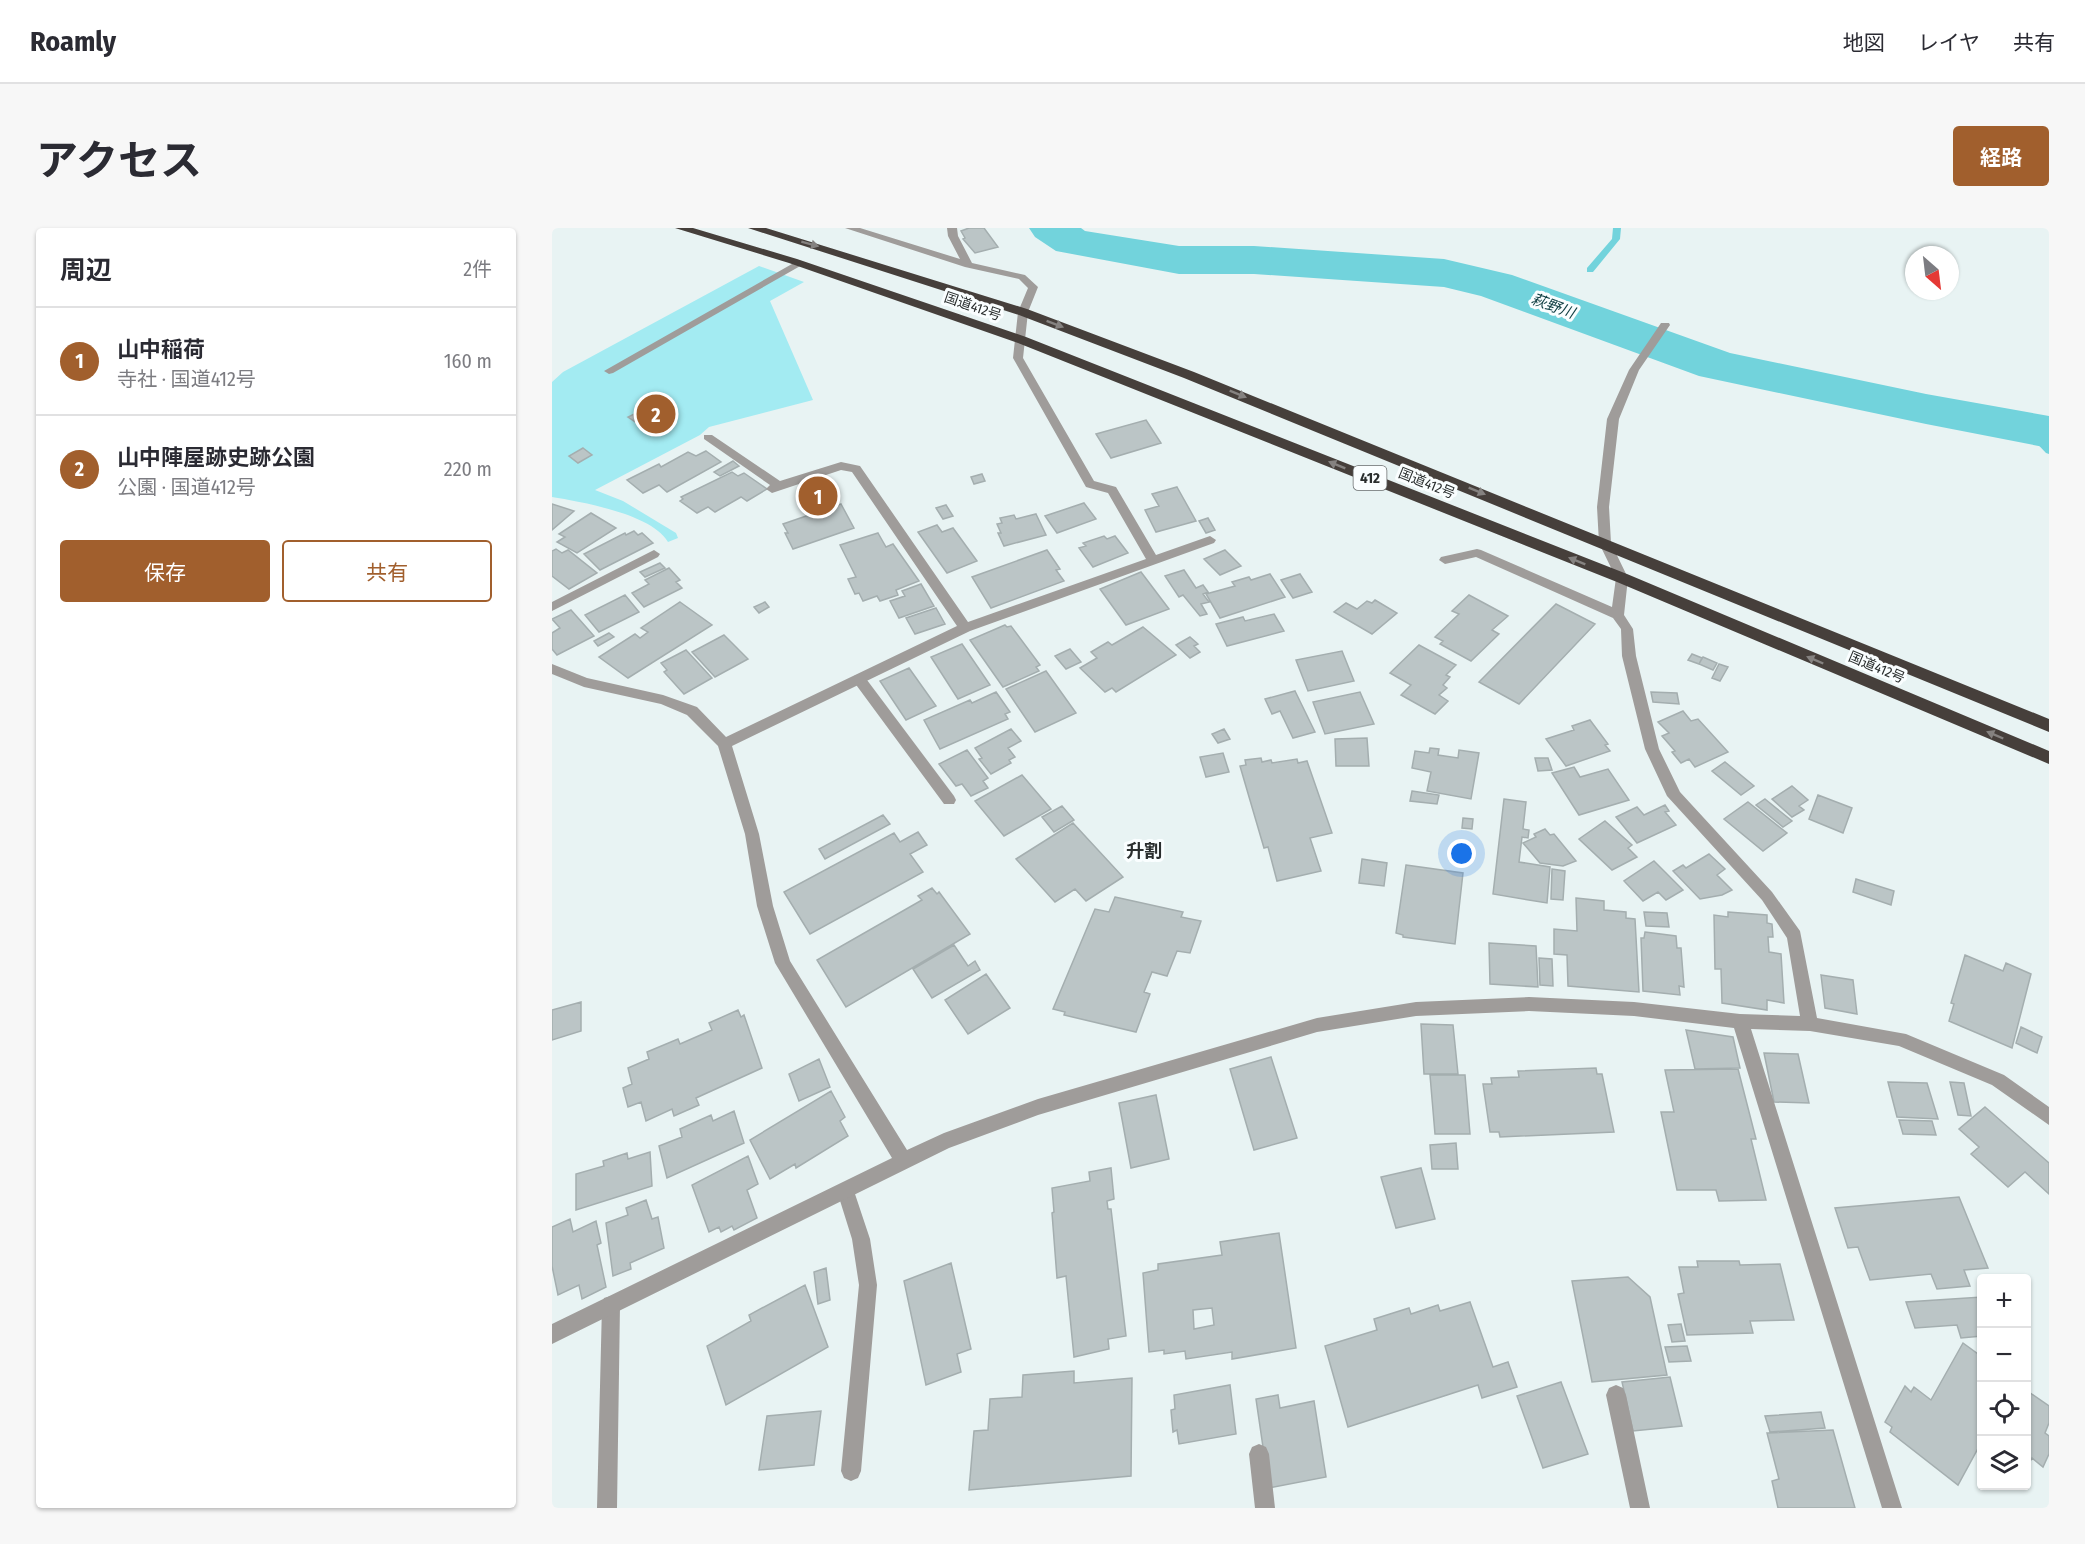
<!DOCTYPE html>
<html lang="ja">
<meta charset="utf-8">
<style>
:root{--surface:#fff;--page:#f7f7f7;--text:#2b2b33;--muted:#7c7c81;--line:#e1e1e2;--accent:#a15f2d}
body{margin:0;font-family:"Fira Sans Condensed","Noto Sans JP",sans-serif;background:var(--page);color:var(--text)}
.controls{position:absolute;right:18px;bottom:18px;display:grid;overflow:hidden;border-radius:6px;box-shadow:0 2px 4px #0004}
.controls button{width:54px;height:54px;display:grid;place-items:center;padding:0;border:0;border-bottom:2px solid var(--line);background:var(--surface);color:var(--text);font:30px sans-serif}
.compass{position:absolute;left:1353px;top:18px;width:54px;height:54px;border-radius:50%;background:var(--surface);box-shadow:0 2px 4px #0004;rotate:152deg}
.you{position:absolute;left:910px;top:626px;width:21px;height:21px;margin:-15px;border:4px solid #fff;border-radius:50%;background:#1a73e8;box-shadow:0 0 0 9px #1a73e833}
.badge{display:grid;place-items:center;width:39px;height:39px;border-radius:50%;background:var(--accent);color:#fff;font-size:20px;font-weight:700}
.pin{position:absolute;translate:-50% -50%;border:3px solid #fff;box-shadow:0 2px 6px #0006}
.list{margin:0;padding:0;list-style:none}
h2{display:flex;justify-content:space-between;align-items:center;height:78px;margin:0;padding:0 24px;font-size:26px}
h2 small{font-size:20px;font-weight:400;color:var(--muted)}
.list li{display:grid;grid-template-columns:39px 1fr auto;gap:18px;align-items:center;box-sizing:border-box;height:108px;padding:0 24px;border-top:2px solid var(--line)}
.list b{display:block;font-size:22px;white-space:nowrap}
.list p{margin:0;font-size:20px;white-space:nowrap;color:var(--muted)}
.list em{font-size:20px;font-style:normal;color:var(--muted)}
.actions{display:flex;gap:12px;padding:18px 24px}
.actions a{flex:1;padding:14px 0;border:2px solid var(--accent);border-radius:6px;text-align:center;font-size:21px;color:var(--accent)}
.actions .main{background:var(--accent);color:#fff}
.icon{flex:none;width:33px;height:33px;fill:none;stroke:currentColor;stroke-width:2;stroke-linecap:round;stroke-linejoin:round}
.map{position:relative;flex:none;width:1497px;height:1280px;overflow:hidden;border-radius:6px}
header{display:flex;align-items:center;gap:36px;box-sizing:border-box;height:84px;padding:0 30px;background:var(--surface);border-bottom:2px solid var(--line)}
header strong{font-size:28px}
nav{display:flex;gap:33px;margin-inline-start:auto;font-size:21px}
.intro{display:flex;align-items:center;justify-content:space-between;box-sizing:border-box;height:144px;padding:0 36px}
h1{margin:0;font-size:42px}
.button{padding:15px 27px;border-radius:6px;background:var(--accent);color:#fff;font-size:21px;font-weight:700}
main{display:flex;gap:36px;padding:0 36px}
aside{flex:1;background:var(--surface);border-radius:6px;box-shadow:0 2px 4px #0004}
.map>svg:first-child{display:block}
.green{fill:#a3ebf2}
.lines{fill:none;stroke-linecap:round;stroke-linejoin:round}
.stream{fill:#72d3dc;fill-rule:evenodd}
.river{fill:#72d3dc;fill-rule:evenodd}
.building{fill:#bbc5c6;stroke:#a4aeaf;stroke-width:1.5;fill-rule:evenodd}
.lane{fill:#9f9c9a;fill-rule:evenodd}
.street{fill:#9f9c9a;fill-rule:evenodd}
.highway{fill:#463f3b;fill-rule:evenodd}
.oneway{fill:#858280}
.labels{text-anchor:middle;stroke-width:6;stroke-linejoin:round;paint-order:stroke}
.far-street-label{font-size:14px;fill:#2a2e2e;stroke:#fafeff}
.far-water-label{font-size:15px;font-style:italic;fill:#0d3c40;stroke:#fafeff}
.shield{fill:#fafeff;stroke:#686c6d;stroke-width:1.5}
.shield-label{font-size:15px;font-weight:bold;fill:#2a2e2e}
.neighbourhood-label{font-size:18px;font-weight:bold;fill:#2a2e2e;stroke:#fafeff}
</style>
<header>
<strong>Roamly</strong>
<nav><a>地図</a><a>レイヤ</a><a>共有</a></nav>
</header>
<div class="intro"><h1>アクセス</h1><a class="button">経路</a></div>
<main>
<aside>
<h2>周辺<small>2件</small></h2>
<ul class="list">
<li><span class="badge">1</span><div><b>山中稲荷</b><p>寺社 · 国道412号</p></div><em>160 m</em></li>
<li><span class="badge">2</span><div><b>山中陣屋跡史跡公園</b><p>公園 · 国道412号</p></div><em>220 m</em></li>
</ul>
<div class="actions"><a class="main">保存</a><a>共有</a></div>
</aside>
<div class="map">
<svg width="1497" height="1280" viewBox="0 0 1497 1280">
<rect width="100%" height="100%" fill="#e8f3f3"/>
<path class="green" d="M207 38 252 54 218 73 261 172 157 199 148 207 43 262 71 273 124 305 126 310 116 314C100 286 30 274 0 269V154L11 144Z"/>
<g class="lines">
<path class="stream" d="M1061 0H1069L1068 11 1041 44H1035V40L1060 11Z
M1475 197 1478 198 1497 218V226L1494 225 1472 202V198Z"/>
<path class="river" d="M477 0H529L533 3 627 18H702L892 31 960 47 1178 125 1374 166 1497 188V220L1374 196 1147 148 929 68 892 59 702 46H627L504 23 483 9Z"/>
</g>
<path class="building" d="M432 0 446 19 423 25 411 11 413 10 409 3 417 0Z
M92 181 106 190 91 199 76 189Z
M594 192 609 215 559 230 544 206Z
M31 220 40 227 26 235 17 228Z
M154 223 169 234 115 264 107 257 91 265 75 252 107 236 109 239 136 224 144 228Z
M181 233 187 238 168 248 162 244Z
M180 244 186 248 192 245 215 261 195 273 189 269 163 284 156 279 145 285 128 273 131 271 129 269Z
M430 246 433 253 422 256 419 249Z
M625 259 644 293 604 304 593 282 607 278 600 266Z
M274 261 272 275 258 276 260 262Z
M532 275 544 291 505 305 493 288Z
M0 276 22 283 0 302Z
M289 276 302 300 241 321 233 305H236L231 296Z
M394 277 401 288 391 291 384 280Z
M39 285 64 300 25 325 5 314 13 309 7 306Z
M484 286 494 307 452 318 446 305H449L445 296 450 295 448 290 462 287 464 291Z
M656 290 663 302 654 305 647 293Z
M385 297 390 304 401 300 425 333 395 345 366 304Z
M82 303 86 307 90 305 101 315 48 342 32 326 73 305 74 307Z
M326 305 334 319 341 316 367 353 344 362 346 367 328 373 325 368 311 373 307 365 303 366 296 351 304 349 288 317Z
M552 308 555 311 563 308 576 325 541 339 527 320 534 318 531 315Z
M4 321 10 325 16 322 45 345 17 361 0 348V323Z
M495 322 508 341 504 342 512 353 439 380 420 349Z
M673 322 689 338 668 347 652 331Z
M108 335 113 340 93 349 88 344Z
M117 340 128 352 124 354 130 360 92 379 80 365 97 356 93 352Z
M632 342 644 360 651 357 656 364 651 366 657 374 649 376 655 386 648 388 631 367 627 369 613 348Z
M589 344 617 381 574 397 548 361Z
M718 346 733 369 668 390 654 366 683 358 680 354 697 349 699 352Z
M748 346 760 364 741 370 729 352Z
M369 356 382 378 347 390 338 373 353 368 350 363Z
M73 367 87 384 47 404 33 387Z
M917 367 956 388 940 402 947 406 919 433 888 416 891 413 883 409 907 386 900 383Z
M823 372 845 385 820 406 782 384 794 375 805 381 815 373 820 375Z
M128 374 160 397 76 450 47 429 83 406 88 410 96 404 89 400Z
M213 374 217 379 207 385 202 379Z
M1004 376 1043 396 967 476 927 454Z
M384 380 393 396 363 406 354 390Z
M19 382 42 408 5 427 0 421V405L8 400 0 391Z
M722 386 732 403 675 418 664 396 691 389 693 393Z
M453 397 455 399 459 398 488 437 484 439 487 443 451 459 418 412Z
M591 399 624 427 564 464 560 460 553 464 528 440 545 430 539 424 556 414 560 417Z
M57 405 62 409 46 418 42 413Z
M172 407 196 431 163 449 140 424Z
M638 409 646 416 642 418 648 424 638 430 624 417Z
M410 416 438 457 406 471 379 429Z
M867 417 904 437 894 447 898 449 891 457 895 460 887 467 896 473 883 486 849 467 859 457 838 445Z
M518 421 529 434 514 441 503 428Z
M134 422 160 450 132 466 112 444 115 442 109 435Z
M790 423 802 453 756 463 744 432Z
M1140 426 1150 430 1147 436 1136 432Z
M1151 429 1165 435 1161 442 1147 436Z
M1167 436 1176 439 1168 453 1160 450Z
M357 440 384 478 354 492 328 453Z
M494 443 524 485 483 504 454 461Z
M743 463 763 504 741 510 728 483 720 486 713 471Z
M444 464 458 484 453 486 456 491 388 521 372 492 418 472 420 475Z
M808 464 822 496 773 506 761 474Z
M1099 464 1125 465 1127 476 1101 474Z
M1131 483 1139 493 1146 491 1176 524 1143 539 1137 531 1129 535 1120 524 1123 523 1110 508 1117 505 1106 494Z
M1038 492 1056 516 1053 517 1058 523 1014 538 994 511 1022 502 1020 498Z
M459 501 469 513 456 520 463 529 457 532 459 535 439 546 427 531 430 530 423 520Z
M672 501 678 511 666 515 660 506Z
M815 510 817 538H784L783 511Z
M878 520 887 521 886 527 906 530 907 522 927 525 919 571 875 563 879 544 860 540 863 523 877 525Z
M415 522 436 550 431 553 436 560 419 568 410 556 404 558 387 536Z
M671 525 677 544 654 549 648 529Z
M709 530 710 534 719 532 720 535 745 531 746 535 755 533 780 605 758 610 769 643 725 653 716 619 712 620 688 538 694 537 693 532Z
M983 530H996L1000 542 986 543Z
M1173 534 1202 558 1189 567 1160 543Z
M1022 539 1028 549 1056 541 1077 572 1027 587 1000 545Z
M470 547 499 581 452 608 423 573Z
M1240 558 1256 572 1247 578 1252 582 1240 589 1220 571Z
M860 563 887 567 885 576 858 573Z
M1266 567 1300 580 1291 605 1257 591Z
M952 571 974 574 971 601 977 602 976 610 970 609 967 634 998 639 995 675 941 666Z
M1213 571 1240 593 1231 599 1204 577Z
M1196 574 1235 605 1211 623 1172 591Z
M1113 577 1117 583 1113 584 1124 597 1085 615 1064 589 1085 579 1092 587Z
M510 578 522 592 502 604 490 589Z
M331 587 338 596 273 631 267 621Z
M911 590 921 591 920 601 910 600Z
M1053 593 1080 617 1076 620 1085 629 1060 642 1027 611Z
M521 595 571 649 534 673 523 661 503 674 464 631Z
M993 601 998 607 1002 606 1024 633 1011 638 988 635 971 615 984 609 982 606Z
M366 604 375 617 358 626 371 644 258 706 232 664 342 605 348 614Z
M1157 626 1173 641 1165 647 1180 662 1170 667 1148 671 1121 643 1131 637 1134 640Z
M810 631 835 635 832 658 807 655Z
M1102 633 1131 662 1114 672 1106 664 1091 673 1072 653Z
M854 637 911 645 903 716 851 709V707L844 705Z
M1000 641 1013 643 1011 672 999 671Z
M1304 651 1342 663 1339 677 1301 664Z
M380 660 385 666 387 664 418 706 294 779 265 732 370 672 366 668Z
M563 669 631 684 629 689 649 693 638 725 625 723 615 748 600 744 592 764 598 766 584 804 512 787 513 784 501 781 543 681 557 684Z
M1024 670 1052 673V682L1074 684V690L1083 691 1087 764 1016 758 1015 727 1002 726V701L1025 703Z
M1092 684 1115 685 1117 699 1094 698Z
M1176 684 1215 687V695L1220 696 1221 709H1216L1217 724 1229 726 1232 775 1215 772V782L1170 775 1169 741H1163L1162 687 1176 689Z
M1093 704 1124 708 1125 720H1129L1132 759 1127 758 1128 767 1091 763 1089 710H1092Z
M937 715 984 718 986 759 938 756Z
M402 717 416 738 423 733 428 742 380 770 361 741Z
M1413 727 1451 743 1454 735 1479 746 1460 820 1397 793 1402 776 1399 775Z
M987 730 1000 731 1001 758 988 757Z
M434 746 458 780 416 806 393 772Z
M1269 747 1301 752 1305 786 1273 780Z
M29 774V803L0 812V782Z
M186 782 189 789 192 787 210 840 144 870 147 877 122 888 120 881 94 893 89 874 76 879 71 860 80 856 76 840 97 831 95 824 126 811 128 816 160 802 157 795Z
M869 796 901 797 906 846H872Z
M1469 799 1490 809 1485 825 1464 815Z
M1134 802 1181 809 1188 840 1143 841Z
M1212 825 1246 826 1257 875 1222 874Z
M719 829 745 910 702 922 678 841Z
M267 831 278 859 247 873 237 846Z
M1044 840 1045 846H1050L1062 904 948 909 947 904H938L931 856H940L939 850 967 849 966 843Z
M1186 841 1204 911H1199L1214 972 1167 973 1164 962H1125L1109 884H1122L1113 842Z
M878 847H913L918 906H883Z
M1336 854 1375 855 1386 891 1345 889Z
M1398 854 1412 855 1419 888 1406 887Z
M279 863 293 889 288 893 296 908 244 940 243 936 218 951 198 912Z
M604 867 617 931 579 940 567 875Z
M1433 879 1497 935V966L1473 944 1456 959 1419 926 1427 919 1407 901Z
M182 883 192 915 115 950 107 918 130 909 128 901 159 887 161 893Z
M1347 892 1380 893 1384 907 1351 906Z
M904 915 906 941H880L878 917Z
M98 924 100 958 24 982V946L52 938 51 933 75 925 76 931Z
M196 928 206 956 195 962 205 990 182 1002 180 998 169 1004 167 999 157 1004 140 957Z
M559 940 562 971 555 973 556 981H559L574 1108 556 1111 557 1121 522 1129 514 1048 505 1050 500 985 502 984 500 960 538 953 537 944Z
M869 940 883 991 844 1000 829 949Z
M1407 969 1436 1040 1412 1042 1418 1058 1385 1061 1379 1046 1318 1052 1306 1019 1296 1020 1283 980Z
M94 972 100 991 106 989 112 1020 78 1035 79 1041 61 1048 54 995 76 987 74 980Z
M18 991 21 1004 44 993 49 1015 45 1017 54 1059 30 1071 27 1057 6 1067 0 1038V999Z
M727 1005 744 1120 680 1131V1124L634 1131 633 1123 612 1126V1122L597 1124 591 1045 606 1042V1036L670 1027 668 1014ZM660 1080 662 1097 642 1101 641 1082Z
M1145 1033H1187L1188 1037 1228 1036 1242 1092 1198 1093 1201 1105 1135 1107 1126 1066 1132 1065 1127 1039H1146Z
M399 1035 419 1121 405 1126 409 1144 374 1157 352 1053Z
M274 1040 278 1072 266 1076 262 1044Z
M1076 1049 1098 1069 1115 1147 1040 1154 1020 1053Z
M253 1057 276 1119 174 1177 155 1118 199 1093 197 1087Z
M1430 1069V1108L1409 1110 1405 1097 1363 1100 1354 1074Z
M918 1074 941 1139 956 1134 965 1159 930 1170 926 1157 796 1199 773 1118 825 1102 822 1091 857 1080 859 1086 886 1077 888 1083Z
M1129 1096 1133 1113 1120 1114 1116 1097Z
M1411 1115 1430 1129V1213L1406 1257 1338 1204 1340 1199 1333 1194 1353 1158 1359 1164 1362 1159 1379 1172Z
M1135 1118 1139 1133 1117 1134 1113 1119Z
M522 1143V1155L580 1150 579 1248 417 1262 422 1203 436 1202 438 1171 470 1169 471 1147Z
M1118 1149 1130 1198 1081 1203 1070 1154Z
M1009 1154 1036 1226 991 1240 965 1168Z
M678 1157 684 1206 627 1216 625 1202 621 1204 619 1182 623 1181 622 1167Z
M1474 1162 1497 1178V1195L1493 1205 1497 1208V1226L1491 1239 1480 1230 1474 1241Z
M726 1167 728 1180 762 1173 774 1249 717 1260 704 1171Z
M269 1183 262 1237 207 1242 215 1188Z
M1269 1184 1273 1200 1218 1204 1213 1188Z
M1281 1202 1303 1280H1226L1220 1253 1227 1251 1215 1205Z"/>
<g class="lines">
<path class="lane" d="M247 32 252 35 250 37 61 145 57 146 52 143Z
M307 446 312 448 402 568 404 572 402 576H392L302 454 300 451 302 448Z
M294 954 300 957 318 1011 325 1057 309 1243 306 1250 299 1253 292 1250 289 1243 307 1057 300 1011 285 963 288 957Z
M59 1068 66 1070 68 1077 65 1280H45L50 1077 52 1070Z"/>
<path class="street" d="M293 0H308L408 31 396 8 395 0H405L406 8 420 35 473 47 486 59 476 84 471 130 542 253 564 259 604 327 658 308 664 312 662 315 418 403 180 518 207 606 221 678 238 733 355 922 392 905 486 871 765 790 864 774 977 769 1082 774 1188 786 1248 788 1235 710 1210 672 1115 568 1093 521 1070 428 1069 401 1061 390 924 329 893 336 887 332 889 329 925 321 929 322 1060 379 1064 350 1047 315 1045 279 1055 191 1077 142 1109 95H1117L1118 97 1087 142 1067 191 1057 279 1059 315 1076 350 1072 387 1081 401 1084 428 1107 521 1128 564 1220 664 1248 703 1265 790 1354 806 1452 847 1497 879V897L1440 857 1347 818 1258 803 1199 801 1350 1280H1330L1182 800 1082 788 977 783 864 788 765 804 486 887 397 920 0 1116V1096L340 930 223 735 205 678 193 606 166 518 135 487 109 476 32 459 0 446V436L35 450 111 467 145 479 174 509 405 398 300 244 289 242 220 265 214 261 218 257 152 211V207H160L228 253 289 234 308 238 416 394 594 331 556 265 534 259 461 130 466 84 476 60 467 51 413 39Z
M102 322 108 326 106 329 0 383V374Z
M1064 1157 1071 1160 1074 1167 1098 1280H1078L1054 1167 1057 1160Z
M707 1216 714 1219 717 1226 723 1280H703L697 1226 700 1219Z"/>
<path class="highway" d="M123 0H141L245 31 474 109 1075 346 1497 523V536L1065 354 466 115 237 35Z
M196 0H214L475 81 642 144 1497 491V504L632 150 467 87Z"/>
</g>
<defs><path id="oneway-solid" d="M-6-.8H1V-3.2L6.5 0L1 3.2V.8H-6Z" transform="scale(1.5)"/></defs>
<g class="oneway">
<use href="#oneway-solid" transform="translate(258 16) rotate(15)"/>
<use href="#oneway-solid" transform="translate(503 96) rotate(21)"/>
<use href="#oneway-solid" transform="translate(686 166) rotate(22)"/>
<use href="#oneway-solid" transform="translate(785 237) rotate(-158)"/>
<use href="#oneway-solid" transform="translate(925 263) rotate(22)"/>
<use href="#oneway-solid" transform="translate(1025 333) rotate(-158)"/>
<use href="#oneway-solid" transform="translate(1263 432) rotate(-157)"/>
<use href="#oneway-solid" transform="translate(1443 507) rotate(-157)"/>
</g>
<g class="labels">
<g class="far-street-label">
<text transform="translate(421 78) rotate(19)" y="5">国道412号</text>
<text transform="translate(875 255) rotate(22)" y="5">国道412号</text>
<text transform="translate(1325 439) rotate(23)" y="5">国道412号</text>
</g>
<g class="far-water-label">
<text transform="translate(1001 78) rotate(20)" y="5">萩野川</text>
</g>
<rect class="shield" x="801.5" y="238" width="33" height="24" rx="4.5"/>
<g class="shield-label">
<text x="818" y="255">412</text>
</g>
<g class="neighbourhood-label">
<text x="592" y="629">升割</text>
</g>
</g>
</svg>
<div class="controls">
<button>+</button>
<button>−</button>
<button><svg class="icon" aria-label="locate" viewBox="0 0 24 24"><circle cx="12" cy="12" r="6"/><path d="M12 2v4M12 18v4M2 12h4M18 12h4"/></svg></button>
<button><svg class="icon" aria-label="layers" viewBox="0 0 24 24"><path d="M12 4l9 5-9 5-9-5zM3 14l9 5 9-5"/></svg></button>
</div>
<svg class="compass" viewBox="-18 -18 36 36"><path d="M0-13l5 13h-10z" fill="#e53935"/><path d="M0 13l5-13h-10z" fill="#7c7c81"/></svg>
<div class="you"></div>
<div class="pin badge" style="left:266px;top:268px">1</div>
<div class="pin badge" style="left:104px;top:186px">2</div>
</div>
</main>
